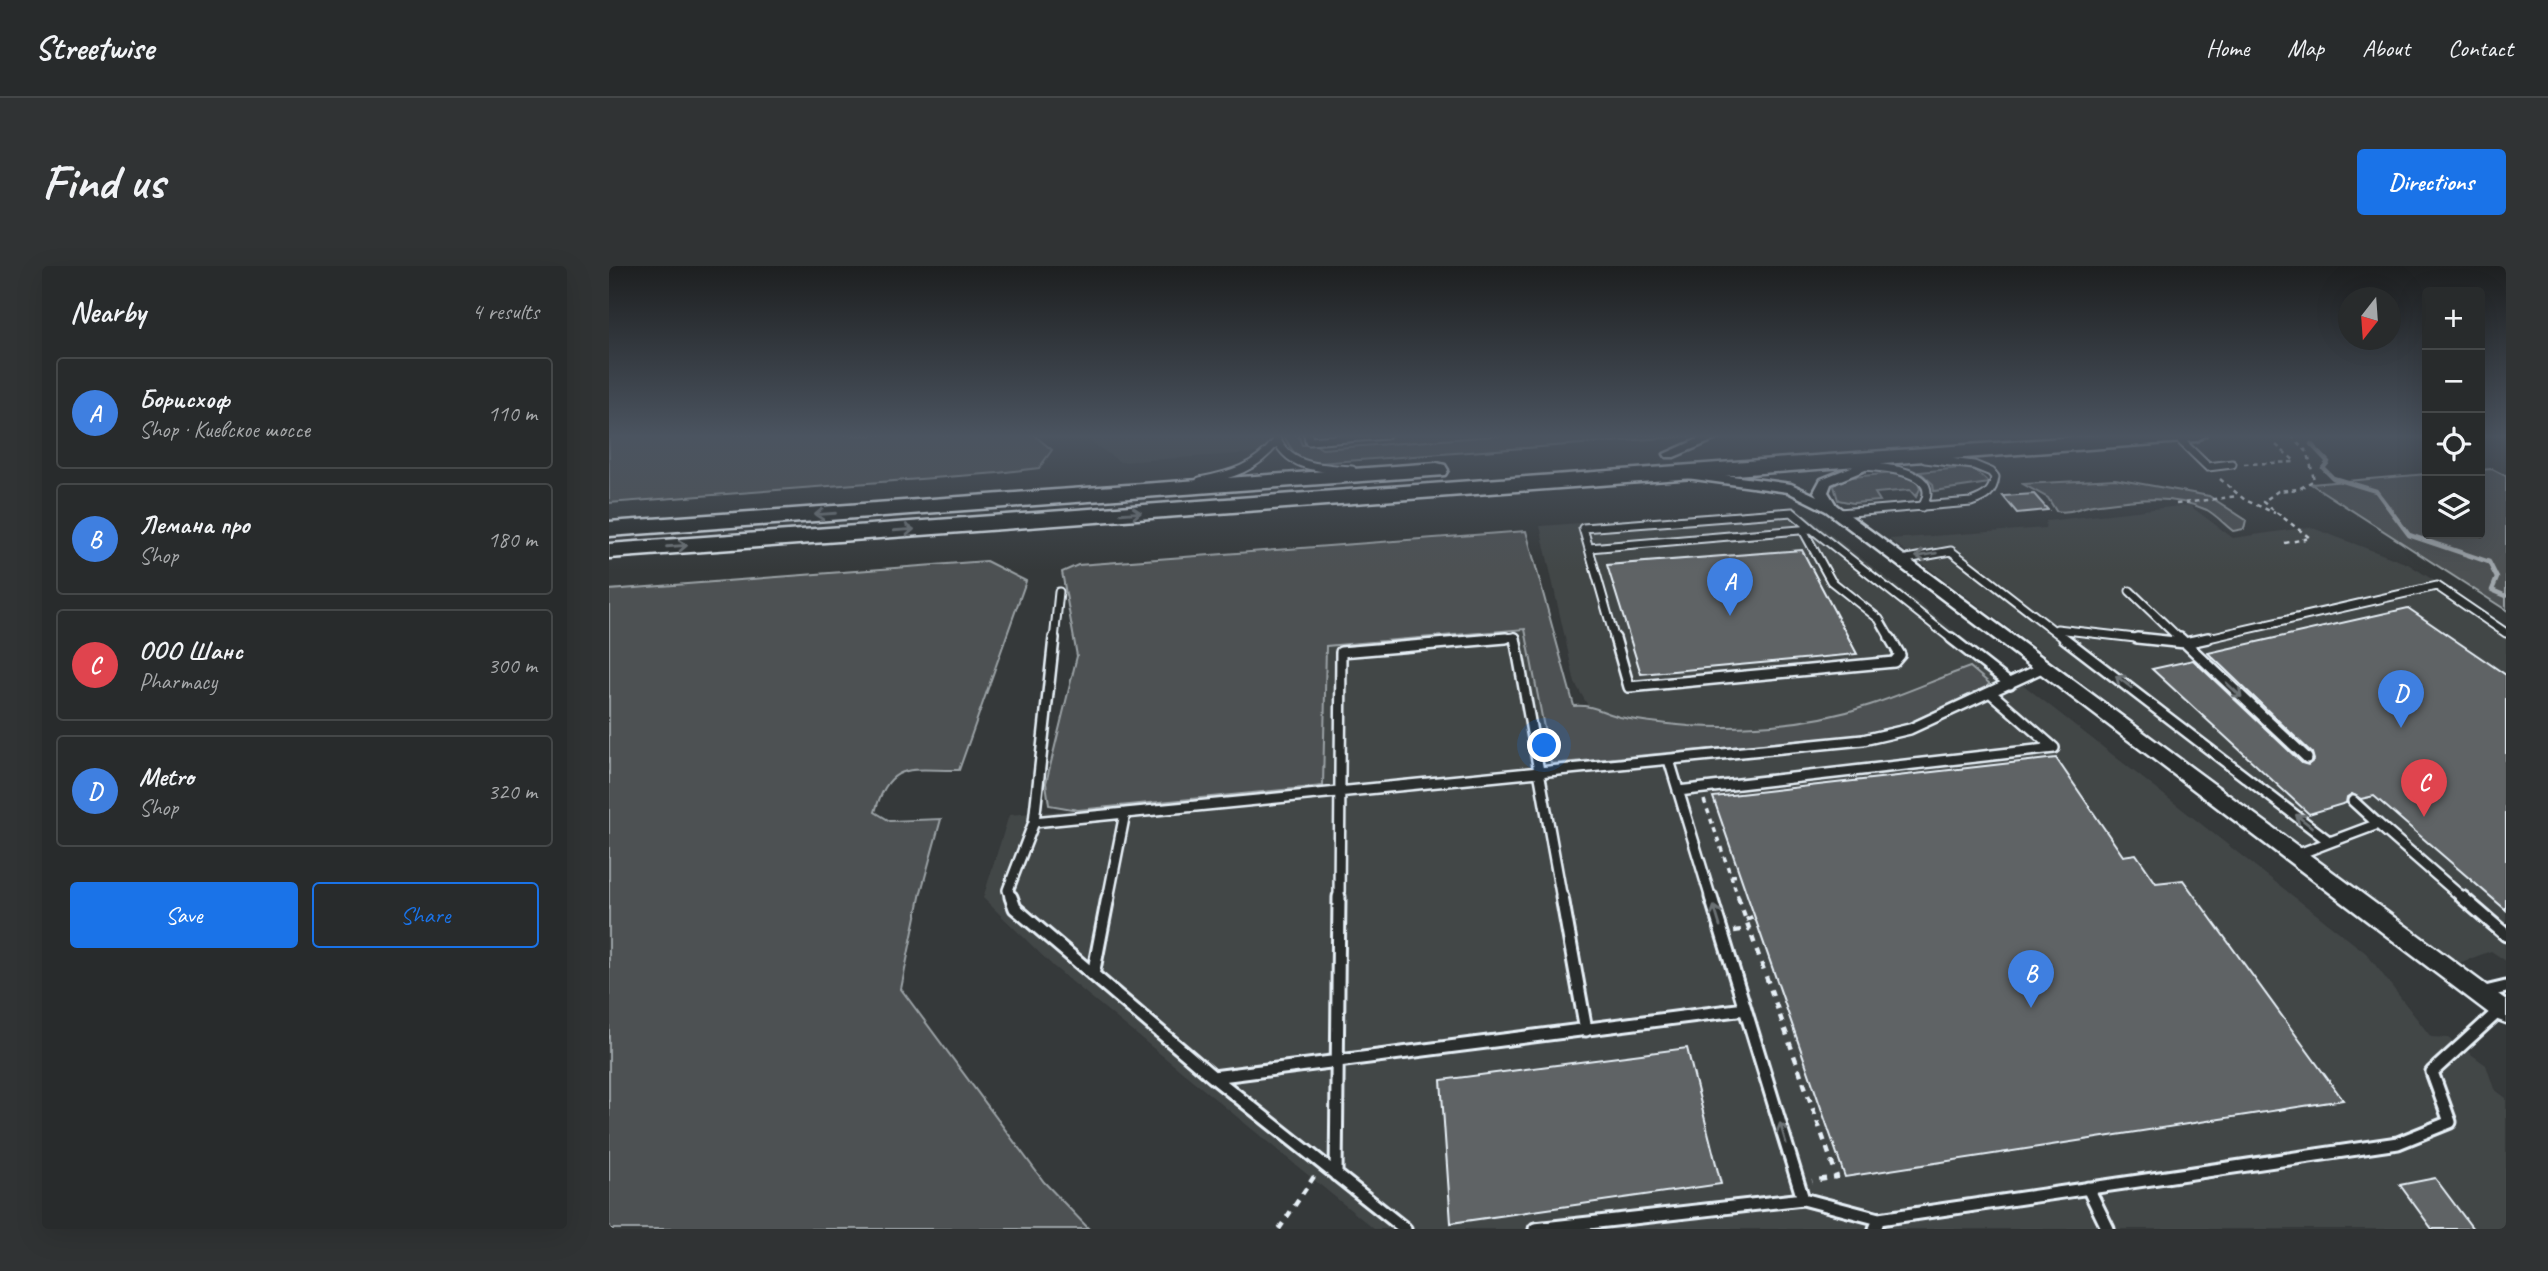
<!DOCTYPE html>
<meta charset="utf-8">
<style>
:root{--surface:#282b2c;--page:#303334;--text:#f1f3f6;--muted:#a5a7a9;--line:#444748;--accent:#1a73e8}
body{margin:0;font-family:Caveat,sans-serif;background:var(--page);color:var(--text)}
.controls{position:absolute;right:21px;top:21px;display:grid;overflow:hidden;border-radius:7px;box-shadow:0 7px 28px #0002}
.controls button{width:63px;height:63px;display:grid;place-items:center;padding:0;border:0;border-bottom:2px solid var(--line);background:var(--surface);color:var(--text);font:35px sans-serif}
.compass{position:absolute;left:1729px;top:21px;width:63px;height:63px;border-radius:50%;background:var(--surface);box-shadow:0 7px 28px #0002;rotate:197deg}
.you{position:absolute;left:936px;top:480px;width:24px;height:24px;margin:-18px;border:5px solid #fff;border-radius:50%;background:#1a73e8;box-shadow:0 0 0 10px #1a73e833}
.badge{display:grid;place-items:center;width:46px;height:46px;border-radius:50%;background:var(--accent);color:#fff;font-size:23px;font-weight:700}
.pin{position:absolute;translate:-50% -58px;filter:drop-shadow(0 2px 4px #0008)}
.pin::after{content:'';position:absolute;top:37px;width:24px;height:21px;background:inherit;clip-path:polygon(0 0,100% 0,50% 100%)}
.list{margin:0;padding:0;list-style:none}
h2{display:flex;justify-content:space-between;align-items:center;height:91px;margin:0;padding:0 28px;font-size:30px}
h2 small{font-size:23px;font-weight:400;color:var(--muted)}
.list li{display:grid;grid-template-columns:46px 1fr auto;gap:21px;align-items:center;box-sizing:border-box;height:112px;margin:0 14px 14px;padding:0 14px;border:2px solid var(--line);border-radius:7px}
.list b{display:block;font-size:26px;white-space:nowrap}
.list p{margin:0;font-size:23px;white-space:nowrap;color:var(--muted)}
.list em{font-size:23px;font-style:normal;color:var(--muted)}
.actions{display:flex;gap:14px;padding:21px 28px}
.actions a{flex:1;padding:16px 0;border:2px solid var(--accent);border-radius:7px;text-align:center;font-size:24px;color:var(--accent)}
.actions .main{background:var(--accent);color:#fff}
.icon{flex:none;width:38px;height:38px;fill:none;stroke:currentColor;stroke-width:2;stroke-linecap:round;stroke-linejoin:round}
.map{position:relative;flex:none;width:1897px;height:963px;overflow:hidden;border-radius:7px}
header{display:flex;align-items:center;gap:42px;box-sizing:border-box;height:98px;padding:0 35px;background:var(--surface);border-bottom:2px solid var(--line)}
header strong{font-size:33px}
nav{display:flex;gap:38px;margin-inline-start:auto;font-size:24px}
.intro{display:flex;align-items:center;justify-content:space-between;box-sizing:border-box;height:168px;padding:0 42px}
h1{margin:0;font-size:49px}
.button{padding:18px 32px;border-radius:7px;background:var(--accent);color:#fff;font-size:24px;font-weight:700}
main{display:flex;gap:42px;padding:0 42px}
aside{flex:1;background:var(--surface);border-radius:7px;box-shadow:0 7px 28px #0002}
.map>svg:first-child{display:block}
.built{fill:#424647}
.green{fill:#4d5152;stroke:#9aa1a5;stroke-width:2}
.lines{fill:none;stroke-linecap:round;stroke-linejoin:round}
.stream{stroke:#a0a7ac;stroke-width:4.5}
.building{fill:#5f6365;stroke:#e8f1f8;stroke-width:2}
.service-far2-casing{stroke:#e8f1f8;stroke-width:11}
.service-far1-casing{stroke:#e8f1f8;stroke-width:14}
.service-casing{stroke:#e8f1f8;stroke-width:17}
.minor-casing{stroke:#e8f1f8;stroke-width:5}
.trunk-casing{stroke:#e8f1f8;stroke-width:5}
.path-far2{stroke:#e8f1f8;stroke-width:2.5;stroke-dasharray:4.5 4.5;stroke-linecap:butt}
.path-far1{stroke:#e8f1f8;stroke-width:3.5;stroke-dasharray:5 5;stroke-linecap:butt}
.path{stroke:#e8f1f8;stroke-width:4.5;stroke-dasharray:7 7;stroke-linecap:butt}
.service-far2{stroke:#2a2d2e;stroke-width:7}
.service-far1{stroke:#2a2d2e;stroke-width:9}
.service{stroke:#2a2d2e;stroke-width:11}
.minor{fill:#2a2d2e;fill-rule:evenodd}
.trunk{fill:#2a2d2e;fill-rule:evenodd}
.oneway{stroke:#6c7275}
</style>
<header>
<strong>Streetwise</strong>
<nav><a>Home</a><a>Map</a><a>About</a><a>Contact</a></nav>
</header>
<div class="intro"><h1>Find us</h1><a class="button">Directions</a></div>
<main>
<aside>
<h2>Nearby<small>4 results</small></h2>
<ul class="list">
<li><span class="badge" style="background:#3f7fe0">A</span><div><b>Борисхоф</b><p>Shop · Киевское шоссе</p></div><em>110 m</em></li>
<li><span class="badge" style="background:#3f7fe0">B</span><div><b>Лемана про</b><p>Shop</p></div><em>180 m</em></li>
<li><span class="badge" style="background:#e0444e">C</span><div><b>ООО Шанс</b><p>Pharmacy</p></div><em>300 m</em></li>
<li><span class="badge" style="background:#3f7fe0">D</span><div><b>Metro</b><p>Shop</p></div><em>320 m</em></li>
</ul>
<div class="actions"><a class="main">Save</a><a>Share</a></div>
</aside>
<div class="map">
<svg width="1897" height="963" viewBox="0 0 1897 963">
<rect width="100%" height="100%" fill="#35393a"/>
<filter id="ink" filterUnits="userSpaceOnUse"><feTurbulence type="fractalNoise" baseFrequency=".0143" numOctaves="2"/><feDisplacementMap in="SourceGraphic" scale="14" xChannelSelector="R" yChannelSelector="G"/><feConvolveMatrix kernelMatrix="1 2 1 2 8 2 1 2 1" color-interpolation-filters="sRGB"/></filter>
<g filter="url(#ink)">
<path class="built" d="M472 169H909L511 196Z
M1580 239 1624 272 1701 261 1799 298 1897 360V695L1882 685 1850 697 1280 273 1436 262 1437 255Z
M1187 241 1757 687 1822 771 1840 772 1877 799 1885 823 1897 832V963H765L445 701 374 632 400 549 562 535 717 380 916 363 939 485 978 438 966 417 931 260Z"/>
<path class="green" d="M0 169H425L443 184 430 202 389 207 0 237Z
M675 169H689L693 179H707L713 183 899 169H1096L709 197C689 193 683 188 675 169Z
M1351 202 1366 204 1380 217 1325 225 1324 218 1311 206Z
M1883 203 1897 210V344L1702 218 1818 208V268H1871V204Z
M1285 207 1308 215 1311 223 1307 231 1301 224 1266 227 1271 235 1244 237 1229 234 1225 220 1233 212Z
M1506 213 1600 230 1637 254 1635 263 1624 265C1615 258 1607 249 1598 244 1562 227 1521 234 1484 239 1470 241 1461 248 1447 245L1439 232 1414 218Z
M917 265 965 440C982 438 995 447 1011 451 1034 456 1057 458 1080 460 1139 463 1205 458 1261 439 1295 428 1328 413 1361 401L1380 417 1379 420 1298 458 1251 469 942 498 916 363 717 380 714 520 469 544 440 539 437 517 468 390 453 306 469 299Z
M377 295 417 315 350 504C303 505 281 493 266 546L281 555 332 553 312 626 292 723 435 916 480 963H0V324Z"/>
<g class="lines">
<path class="stream" d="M1702 178 1719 196 1714 202 1724 212 1767 225 1800 269 1880 296 1888 312 1883 324 1897 330"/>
</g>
<path class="building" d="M1425 228 1439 244 1408 247 1394 230Z
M1193 284 1248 388 1032 408 998 299Z
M1799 342 1897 409V644L1765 530 1752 533 1743 528 1738 531 1737 537 1700 548 1543 403 1584 394 1693 497 1699 499 1705 494 1703 487 1599 387Z
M1447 492 1514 590 1527 588 1547 617 1574 614 1734 834 1236 911 1104 531Z
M1078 782 1112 918 842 957 832 814Z
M1826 912 1864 963H1823L1791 919Z"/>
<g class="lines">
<g class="service-far2-casing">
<path id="service-far2" d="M666 169C678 203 712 202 743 204
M699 169 700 175 777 169
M1568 171 1599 201 1623 198
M1255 200C1279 202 1335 206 1313 241
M591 215C622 209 647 202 667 176
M1230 247 1362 236C1376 231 1384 227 1386 211L1382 206 1365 199 1316 193
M1194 264 1222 315 1270 353 1282 374
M980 282 1203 263 1344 374
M1292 294 1342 285 1457 374
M1521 325 1572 374
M1448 363 1544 374
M445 374 450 326
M877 374 906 371V374
M1006 374 974 262 1183 246 1203 263
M1591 374 1828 320 1897 367"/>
</g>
<g class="service-far1-casing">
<path id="service-far1" d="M906 372 953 633
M1006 372 1020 421 1285 396 1291 389 1281 372
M1342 372 1401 418
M1455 372 1721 576 1769 558 1744 535
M1528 372 1576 377 1599 372
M1571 372 1698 492
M1060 494 1102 633
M1069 525 1445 482 1382 427
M425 556 445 372
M1769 558 1855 633
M1687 589 1721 576
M402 633 399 624 425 556 1254 474 1301 463 1435 401
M499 633 516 547
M730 633 732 386 897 372"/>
</g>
<g class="service-casing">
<path id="service" d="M402 631 406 642 604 811 796 963
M953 631 977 764
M1102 631 1194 933
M1853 631 1897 669
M484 709 499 631
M1872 727 1897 721
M604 811 1136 743
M727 909 730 631
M1479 922 1499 963
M926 963 1194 933 1270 953 1789 877 1841 856 1823 806 1891 744
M1266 963 1270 953"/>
</g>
<g class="minor-casing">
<path id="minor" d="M1098 169H1117L1065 191H1057L1055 188Z
M1272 189 1276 190V196L1222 218 1219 226 1227 239 1897 734V757L1889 754 1217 245 1179 226 1078 212 1072 208 1078 204 1182 218 1208 230 1205 226 1212 213Z"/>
</g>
<g class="trunk-casing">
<path id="trunk" d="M1494 169H1597L1587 175 0 292V278Z
M828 197 836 199 839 204 836 209 0 270V256Z"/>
</g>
<path class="path-far2" d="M1667 179 1687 196
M1635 198 1687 196
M1611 213 1636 234 1666 247
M1567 238 1629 230
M1676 277 1701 272 1654 236 1669 225 1690 223 1705 214 1699 187 1682 169"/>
<path class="path-far1" d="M1095 534 1130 633
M1122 610 1131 609"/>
<path class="path" d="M1129 631 1228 911 1203 915
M1137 654 1146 650
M1125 665 1141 663
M670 963 706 909"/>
<use href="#service-far2" class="service-far2"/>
<use href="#service-far1" class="service-far1"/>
<use href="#service" class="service"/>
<use href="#minor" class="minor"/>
<use href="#trunk" class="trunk"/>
</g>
<defs><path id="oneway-shaft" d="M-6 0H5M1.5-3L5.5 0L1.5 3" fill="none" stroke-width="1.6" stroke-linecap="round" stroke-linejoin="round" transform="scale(1.75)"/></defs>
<g class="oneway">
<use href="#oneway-shaft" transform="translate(522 247) rotate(-4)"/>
<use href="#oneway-shaft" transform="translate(216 248) rotate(176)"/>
<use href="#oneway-shaft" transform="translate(295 264) rotate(-4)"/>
<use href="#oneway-shaft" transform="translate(68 280) rotate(-4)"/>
<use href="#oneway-shaft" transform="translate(1317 289) rotate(170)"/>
<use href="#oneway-shaft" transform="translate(1515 416) rotate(-142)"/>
<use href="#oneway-shaft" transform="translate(1625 424) rotate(43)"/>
<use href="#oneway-shaft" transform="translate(1695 555) rotate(-142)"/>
<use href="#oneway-shaft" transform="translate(1108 650) rotate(-107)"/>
<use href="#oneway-shaft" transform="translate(1174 867) rotate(-107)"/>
</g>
</g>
<linearGradient id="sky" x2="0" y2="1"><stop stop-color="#1d1f20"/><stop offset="0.56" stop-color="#4b5460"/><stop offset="1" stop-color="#4b5460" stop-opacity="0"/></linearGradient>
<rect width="1897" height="304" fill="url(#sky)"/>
</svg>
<div class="controls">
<button>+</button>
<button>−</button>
<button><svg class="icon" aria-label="locate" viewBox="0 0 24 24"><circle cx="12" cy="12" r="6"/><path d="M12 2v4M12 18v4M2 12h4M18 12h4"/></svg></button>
<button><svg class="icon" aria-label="layers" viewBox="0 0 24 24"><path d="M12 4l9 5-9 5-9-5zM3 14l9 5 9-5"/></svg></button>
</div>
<svg class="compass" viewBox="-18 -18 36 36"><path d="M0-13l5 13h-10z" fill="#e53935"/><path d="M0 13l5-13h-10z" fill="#a5a7a9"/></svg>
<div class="you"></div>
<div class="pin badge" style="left:1121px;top:350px;background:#3f7fe0">A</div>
<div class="pin badge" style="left:1422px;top:742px;background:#3f7fe0">B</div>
<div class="pin badge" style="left:1815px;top:551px;background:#e0444e">C</div>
<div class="pin badge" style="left:1792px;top:462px;background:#3f7fe0">D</div>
</div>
</main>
